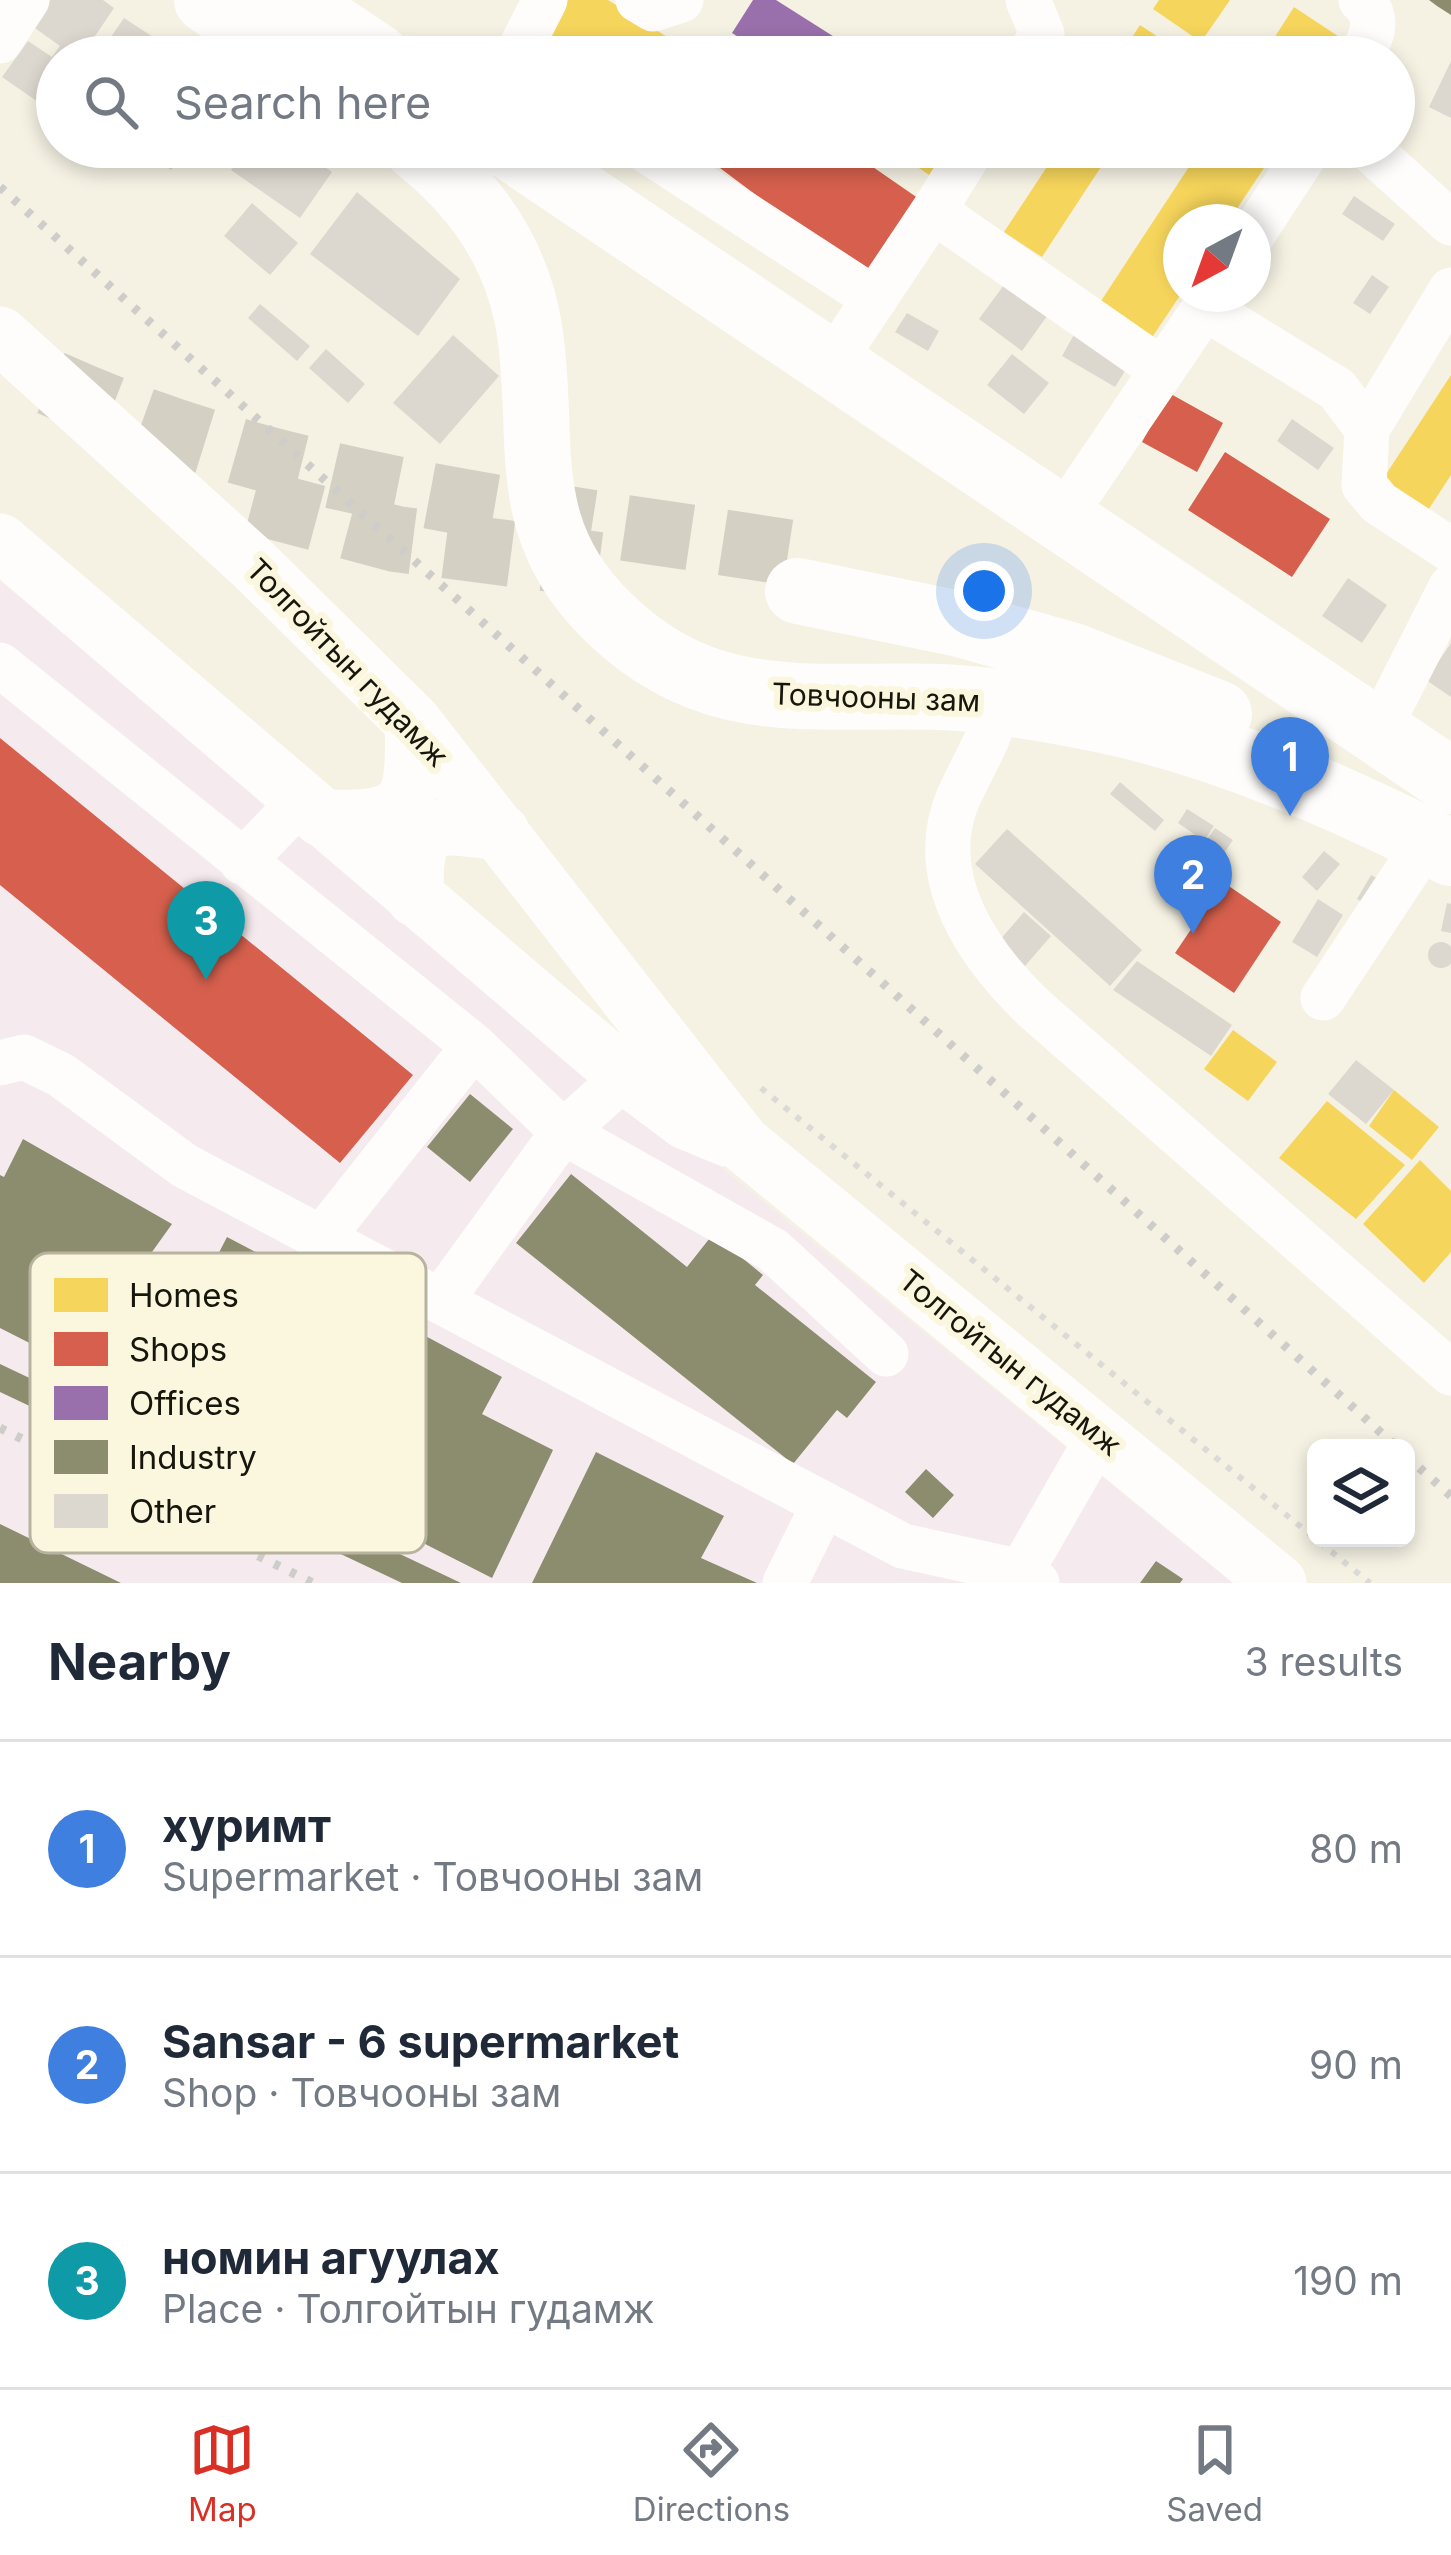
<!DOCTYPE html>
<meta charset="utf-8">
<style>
:root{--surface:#fff;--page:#f2f2f3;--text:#1f2937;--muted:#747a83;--line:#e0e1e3;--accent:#d93025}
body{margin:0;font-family:Inter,sans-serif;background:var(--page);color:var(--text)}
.controls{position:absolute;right:36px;bottom:36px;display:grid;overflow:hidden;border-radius:18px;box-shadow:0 6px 18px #0003}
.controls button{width:108px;height:108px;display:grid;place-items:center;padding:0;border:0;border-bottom:3px solid var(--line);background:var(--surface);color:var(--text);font:60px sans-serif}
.compass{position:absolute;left:1163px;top:204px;width:108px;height:108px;border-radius:50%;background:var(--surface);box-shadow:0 6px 18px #0003;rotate:221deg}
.you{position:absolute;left:984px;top:591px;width:42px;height:42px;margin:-30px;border:9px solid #fff;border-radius:50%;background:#1a73e8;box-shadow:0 0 0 18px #1a73e833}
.badge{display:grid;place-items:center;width:78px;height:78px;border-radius:50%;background:var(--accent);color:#fff;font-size:39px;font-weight:700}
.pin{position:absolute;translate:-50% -99px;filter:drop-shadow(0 3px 6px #0008)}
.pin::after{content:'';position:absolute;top:63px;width:42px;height:36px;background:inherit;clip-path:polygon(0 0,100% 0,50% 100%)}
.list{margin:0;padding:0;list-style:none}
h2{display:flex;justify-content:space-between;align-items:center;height:156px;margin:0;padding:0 48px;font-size:51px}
h2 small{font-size:39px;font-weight:400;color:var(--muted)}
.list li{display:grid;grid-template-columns:78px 1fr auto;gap:36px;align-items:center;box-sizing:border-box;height:216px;padding:0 48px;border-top:3px solid var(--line)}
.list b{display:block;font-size:45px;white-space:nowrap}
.list p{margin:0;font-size:39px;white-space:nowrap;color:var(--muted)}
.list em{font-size:39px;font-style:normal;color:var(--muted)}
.icon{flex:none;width:66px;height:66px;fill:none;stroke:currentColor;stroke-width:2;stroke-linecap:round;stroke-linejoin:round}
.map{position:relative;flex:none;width:1451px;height:1583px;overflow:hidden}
.search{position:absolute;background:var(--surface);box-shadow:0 6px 18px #0003;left:36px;right:36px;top:36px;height:132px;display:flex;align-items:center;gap:30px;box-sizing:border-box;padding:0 42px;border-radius:66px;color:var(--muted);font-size:45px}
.sheet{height:804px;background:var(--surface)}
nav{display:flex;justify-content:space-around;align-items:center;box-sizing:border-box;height:168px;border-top:3px solid var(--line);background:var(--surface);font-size:33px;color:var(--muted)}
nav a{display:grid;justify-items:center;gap:6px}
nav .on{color:var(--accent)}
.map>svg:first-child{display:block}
.industrial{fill:#f5ebef}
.homes{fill:#f6d55c}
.shops{fill:#d6604d}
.offices{fill:#9970ab}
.industry{fill:#8c8c6e}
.building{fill:#ddd8cf}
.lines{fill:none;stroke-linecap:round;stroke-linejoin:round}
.highway-tunnel{stroke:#d4d1c4;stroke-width:66;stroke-dasharray:66 33;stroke-linecap:butt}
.path{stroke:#dbdad6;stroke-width:6;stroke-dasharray:6 9;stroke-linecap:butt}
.minor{stroke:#fefdfb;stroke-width:45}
.major{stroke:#fefdfb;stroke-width:57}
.highway{stroke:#fefdfb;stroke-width:66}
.rail{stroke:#cecdc9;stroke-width:9;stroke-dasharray:6 12;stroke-linecap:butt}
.labels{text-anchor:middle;stroke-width:12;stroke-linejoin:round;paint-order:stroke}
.street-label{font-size:30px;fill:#17160d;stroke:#fbf6de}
.key{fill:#fbf6de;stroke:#b7b39f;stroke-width:3}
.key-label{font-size:33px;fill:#17160d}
</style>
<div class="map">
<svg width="1451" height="1583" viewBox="0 0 1451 1583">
<rect width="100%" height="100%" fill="#f5f2e4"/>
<path class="industrial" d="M0 581 1233 1583H0Z"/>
<path class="homes" d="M553 0H608L677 43 668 57H531Z
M1159 0H1230L1201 42 1153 9Z
M1294 7 1347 42 1337 57H1262Z
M1140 25 1178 50 1173 57H1119Z
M942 41 965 57H930Z
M889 147H949L929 175Z
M1060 147H1114L1042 257 1004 232Z
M1202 147H1278L1228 222H1181V294L1151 339 1099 304Z
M1451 375V475L1423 518 1377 488Z
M1233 1030 1277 1062 1248 1101 1204 1069Z
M1394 1090 1439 1127 1412 1160 1369 1126Z
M1327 1101 1405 1165 1356 1219 1279 1158Z
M1420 1160 1451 1191V1252L1424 1283 1363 1224Z"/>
<path class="shops" d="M722 147H844L925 203 867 278 712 162Z
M1169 393 1223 423 1197 472 1142 442Z
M1225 452 1330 519 1292 577 1188 510Z
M0 738 413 1075 340 1163 0 885Z
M1223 882 1281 922 1234 993 1175 953Z"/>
<path class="offices" d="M753 0H776L866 57H770L732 33Z"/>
<path class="industry" d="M1429 0H1451V15L1437 6Z
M470 1094 513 1129 470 1182 427 1147Z
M23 1139 172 1224 152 1252 279 1311 302 1262 351 1287 347 1294 502 1377 482 1414 553 1450 492 1578 0 1328V1175L4 1177Z
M571 1174 687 1267 713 1234 763 1275 755 1285 876 1382 847 1418 837 1410 793 1464 516 1243Z
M227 1237 294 1272 276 1306 209 1272Z
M0 1364 461 1583H402L275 1523 261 1552 208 1525 222 1497 0 1392Z
M596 1452 724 1516 701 1558 757 1583H532Z
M926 1469 954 1495 933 1518 905 1492Z
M0 1524 121 1583H0Z
M1156 1561 1183 1579 1180 1583H1140Z"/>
<path class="building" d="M50 0H103L114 8 81 57H57V102L51 111 2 77 28 41 52 57 60 46 32 26Z
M124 18 153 37 140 57H97Z
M1451 61V118L1429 107Z
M140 147H188L171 170Z
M247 147H296L332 172 300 218 231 170Z
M357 192 460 279 418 336 310 254Z
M1354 196 1395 224 1383 241 1342 214Z
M252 203 298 243 270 275 224 236Z
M1012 274 1055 305 1022 351 979 319Z
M1372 275 1389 287 1370 314 1353 303Z
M260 304 310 346 297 361 248 318Z
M907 313 939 331 928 351 895 332Z
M1076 331 1130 363 1115 387 1062 356Z
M453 335 499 376 440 444 393 403Z
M326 349 365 384 348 403 309 368Z
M1012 354 1049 383 1024 414 987 385Z
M1292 419 1334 448 1318 470 1277 441Z
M1348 578 1387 605 1362 643 1322 616Z
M1451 643V697L1426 680Z
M1120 782 1164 820 1155 831 1110 794Z
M1187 809 1214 826 1204 841 1178 823Z
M1215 828 1233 840 1206 879 1188 866Z
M1007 829 1142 950 1110 986 975 864Z
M1324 851 1340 864 1317 891 1302 877Z
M1371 875 1382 881 1367 905 1357 899Z
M1318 899 1343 915 1317 957 1292 942Z
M1447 903 1451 904V933L1441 931Z
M1024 912 1051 936 1025 966 998 942Z
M1428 955a13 13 0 1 1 26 0a13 13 0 1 1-26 0Z
M1137 961 1232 1025 1211 1056 1113 990Z
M1356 1060 1394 1090 1366 1124 1328 1094Z"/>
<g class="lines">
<path class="highway-tunnel" d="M51 383C288 491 550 514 805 555
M253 501 396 539 599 565"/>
<path class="path" d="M761 1088 1370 1583"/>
<path class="minor" d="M638 0 653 9 681 0
M1028 0 1042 34 1028 57
M0 41 27 0
M516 57 545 0
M1361 57C1372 36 1381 18 1361 0
M641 147 875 299
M973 147 936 207 951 223 1162 370
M1367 147 1451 223
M1253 234 1310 147
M1205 308 1337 389 1367 429 1364 485 1379 503 1451 550
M831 364 936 207
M1367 429 1451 290
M1062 518 1214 294
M0 665 474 1046 563 1132 773 1250 886 1354
M999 702C991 738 974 763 959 796 923 878 980 957 1036 1010L1451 1373
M1378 731 1451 587
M242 862 301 801
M1323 998 1427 841
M0 1063 24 1057 61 1075 185 1166 903 1546 1021 1572 1037 1583
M320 1240 474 1046
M441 1300 563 1132 626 1076
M1021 1572 1099 1436
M785 1583 824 1504"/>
<path class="major" d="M0 335 253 564 413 722 742 1143 1278 1583
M0 542 626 1076 686 1121 727 1138
M321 818C410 821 416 807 413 722
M415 898C414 817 428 823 501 832"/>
<path class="highway" d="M207 0 292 57
M292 0 377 57
M416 147C475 194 516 251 529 327 547 438 514 526 608 617 710 717 812 693 941 697 995 699 1050 709 1103 720 1223 745 1342 798 1451 853
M510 147 1451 781
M798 591 960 624 1073 656 1219 714"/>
<path class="rail" d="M0 187 1398 1448
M0 1428 313 1583
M1406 1456 1451 1496"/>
</g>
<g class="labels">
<g class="street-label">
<text transform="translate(347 663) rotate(46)" y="10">Толгойтын гудамж</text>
<text transform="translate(876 698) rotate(2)" y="10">Товчооны зам</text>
<text transform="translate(1010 1363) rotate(39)" y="10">Толгойтын гудамж</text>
</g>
</g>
<rect x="30" y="1253" width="396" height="300" rx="18" class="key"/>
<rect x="54" y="1278" width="54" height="34" fill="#f6d55c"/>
<rect x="54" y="1332" width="54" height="34" fill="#d6604d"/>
<rect x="54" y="1386" width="54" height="34" fill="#9970ab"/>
<rect x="54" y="1440" width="54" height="34" fill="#8c8c6e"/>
<rect x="54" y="1494" width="54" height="34" fill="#ddd8cf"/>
<g class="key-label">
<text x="129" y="1307">Homes</text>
<text x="129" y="1361">Shops</text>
<text x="129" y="1415">Offices</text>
<text x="129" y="1469">Industry</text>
<text x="129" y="1523">Other</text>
</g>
</svg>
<div class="controls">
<button><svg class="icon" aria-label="layers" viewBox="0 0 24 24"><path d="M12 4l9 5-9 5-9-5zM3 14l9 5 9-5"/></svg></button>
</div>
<svg class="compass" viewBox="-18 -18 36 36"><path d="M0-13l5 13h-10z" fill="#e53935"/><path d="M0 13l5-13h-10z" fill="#747a83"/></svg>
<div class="you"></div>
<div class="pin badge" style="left:1290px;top:816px;background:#3f7fe0">1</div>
<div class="pin badge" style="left:1193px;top:934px;background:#3f7fe0">2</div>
<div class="pin badge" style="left:206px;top:980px;background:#0f9aa8">3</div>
<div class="search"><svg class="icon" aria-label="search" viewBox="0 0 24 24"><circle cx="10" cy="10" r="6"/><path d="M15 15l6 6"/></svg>Search here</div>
</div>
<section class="sheet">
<h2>Nearby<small>3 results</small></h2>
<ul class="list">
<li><span class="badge" style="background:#3f7fe0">1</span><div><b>хуримт</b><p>Supermarket · Товчооны зам</p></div><em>80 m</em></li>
<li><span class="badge" style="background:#3f7fe0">2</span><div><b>Sansar - 6 supermarket</b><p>Shop · Товчооны зам</p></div><em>90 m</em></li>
<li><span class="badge" style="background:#0f9aa8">3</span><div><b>номин агуулах</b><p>Place · Толгойтын гудамж</p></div><em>190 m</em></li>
</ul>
</section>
<nav>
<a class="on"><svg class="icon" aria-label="map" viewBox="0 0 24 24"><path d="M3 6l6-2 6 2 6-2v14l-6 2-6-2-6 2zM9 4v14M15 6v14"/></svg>Map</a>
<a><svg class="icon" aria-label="directions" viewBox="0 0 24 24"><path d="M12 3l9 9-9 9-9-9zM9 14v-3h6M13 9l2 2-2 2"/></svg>Directions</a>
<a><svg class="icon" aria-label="saved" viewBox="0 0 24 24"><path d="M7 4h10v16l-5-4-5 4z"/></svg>Saved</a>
</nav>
